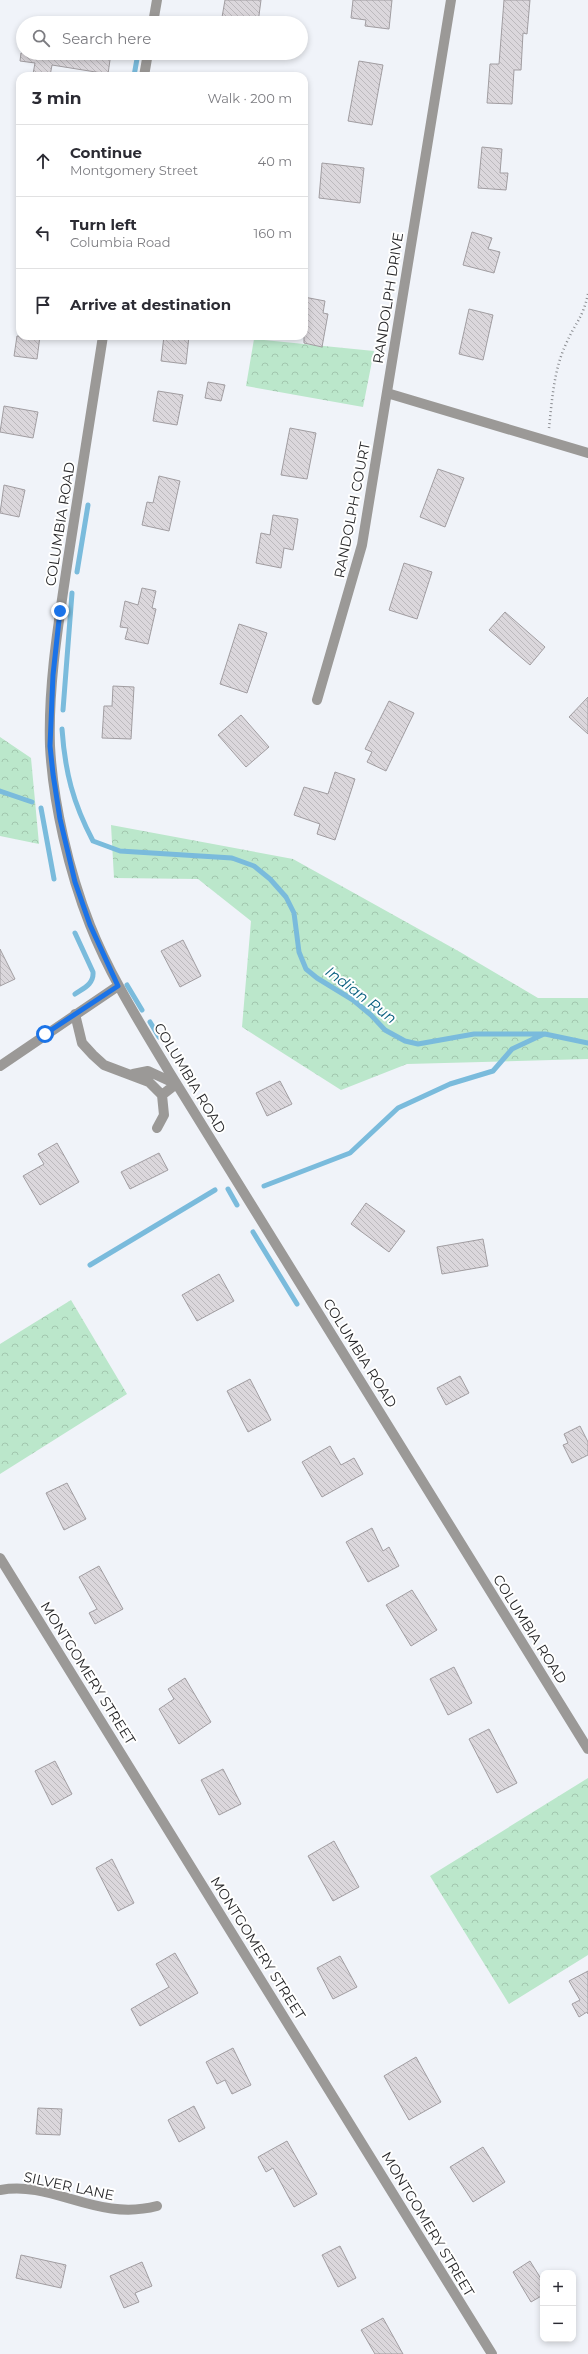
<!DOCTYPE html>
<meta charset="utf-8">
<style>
:root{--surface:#fff;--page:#f7f7f7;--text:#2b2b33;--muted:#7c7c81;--line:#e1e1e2}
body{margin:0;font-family:Montserrat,sans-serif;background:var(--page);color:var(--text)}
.controls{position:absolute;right:12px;bottom:12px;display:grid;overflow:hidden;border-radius:8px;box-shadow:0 2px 6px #0003}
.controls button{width:36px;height:36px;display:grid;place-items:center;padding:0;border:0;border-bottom:1px solid var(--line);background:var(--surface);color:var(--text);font:20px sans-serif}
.stop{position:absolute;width:12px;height:12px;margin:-9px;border:3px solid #1a73e8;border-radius:50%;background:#fff}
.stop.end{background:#1a73e8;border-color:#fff;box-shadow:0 1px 4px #0008}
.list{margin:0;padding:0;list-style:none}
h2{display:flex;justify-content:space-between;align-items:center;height:52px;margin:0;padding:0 16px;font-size:17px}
h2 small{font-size:13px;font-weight:400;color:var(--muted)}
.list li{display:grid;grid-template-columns:26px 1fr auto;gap:12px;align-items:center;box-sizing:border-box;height:72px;padding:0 16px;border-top:1px solid var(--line)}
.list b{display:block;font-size:15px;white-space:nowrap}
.list p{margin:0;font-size:13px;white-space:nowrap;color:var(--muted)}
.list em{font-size:13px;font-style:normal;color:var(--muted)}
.icon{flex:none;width:22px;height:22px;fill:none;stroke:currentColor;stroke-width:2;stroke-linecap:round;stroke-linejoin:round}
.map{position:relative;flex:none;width:588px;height:2354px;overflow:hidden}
.search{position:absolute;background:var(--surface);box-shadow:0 2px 6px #0003;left:16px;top:16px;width:292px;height:44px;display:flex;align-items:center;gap:10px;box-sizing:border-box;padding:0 14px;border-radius:22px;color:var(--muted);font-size:15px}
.panel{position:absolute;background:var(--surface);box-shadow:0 2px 6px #0003;left:16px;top:72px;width:292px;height:268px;border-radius:12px}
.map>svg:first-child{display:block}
.forest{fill:url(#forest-crowns)}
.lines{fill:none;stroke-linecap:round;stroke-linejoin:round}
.stream{stroke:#7abbdc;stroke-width:5}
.building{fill:url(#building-back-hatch);stroke:#a19da1}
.path{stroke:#8a8c90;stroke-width:2.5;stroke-dasharray:1 3;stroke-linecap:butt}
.minor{stroke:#9b9997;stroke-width:10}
.route{stroke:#1a73e8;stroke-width:5}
.labels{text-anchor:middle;stroke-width:4;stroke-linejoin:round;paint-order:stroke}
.street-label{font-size:14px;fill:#272729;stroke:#fff}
.water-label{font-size:15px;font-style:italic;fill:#085f7f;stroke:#fff}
</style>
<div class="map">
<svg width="588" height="2354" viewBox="0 0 588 2354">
<defs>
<pattern id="forest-crowns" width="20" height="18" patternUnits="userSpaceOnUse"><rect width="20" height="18" fill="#bbe7cb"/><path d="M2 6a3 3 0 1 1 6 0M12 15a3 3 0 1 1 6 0" fill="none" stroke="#a1c6ae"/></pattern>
<pattern id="building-back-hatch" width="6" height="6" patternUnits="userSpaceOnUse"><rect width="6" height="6" fill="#dbd7dc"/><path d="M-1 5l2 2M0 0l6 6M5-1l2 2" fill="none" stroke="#bcb9bd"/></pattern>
</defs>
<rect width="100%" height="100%" fill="#f0f3f9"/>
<path class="forest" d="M254 339 374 351 363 407 246 386Z
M0 737 31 758 39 844 0 836Z
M111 825 293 859 460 952 538 998H588V1059L407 1064 341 1090 242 1027 251 921 198 879 114 878Z
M71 1300 127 1394 0 1474V1344Z
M588 1778V1955L509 2004 430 1876Z"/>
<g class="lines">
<path class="stream" d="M134 76 138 53
M77 572 88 505
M63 710 72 593
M62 729C65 772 73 803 93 841L120 851 232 858 254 866 270 879 286 897 294 913 299 952 306 969 317 978 353 1000 371 1015 385 1030 405 1041 418 1044 474 1034H545L588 1043
M0 791 32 802
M41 808 54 879
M127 985 142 1010
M75 994C84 988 94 984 93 972L75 933
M150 1022 159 1037
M264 1186 350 1153 398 1108 450 1084 493 1071 512 1049 544 1034
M228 1189 237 1205
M253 1232 297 1304
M90 1265 215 1190"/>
</g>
<path class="building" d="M225 0H261L258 23H221Z
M353 0H392L389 29 365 26 366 20 351 18Z
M504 0H530L527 34 523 33 521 70H514L512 104 487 103 490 64H499Z
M21 53H111L108 74 52 65 50 76 33 74 35 63 20 61Z
M359 61 383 65 372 125 348 121Z
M482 147 502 149 500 173H508L506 190 478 188Z
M322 163 364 168 360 203 319 198Z
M472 232 492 238 488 249 500 252 494 273 463 265Z
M304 297 325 301 323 313 328 314 322 347 304 343Z
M469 309 493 315 483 360 459 354Z
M17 336H40L37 359 14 356Z
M164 336H189L186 364 161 361Z
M208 382 225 385 221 401 205 398Z
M158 391 183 395 177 425 153 421Z
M4 406 38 412 33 438 0 432Z
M290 428 316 433 307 479 281 475Z
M438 469 464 478 445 527 420 517Z
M159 476 180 481 169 531 142 525 147 502 153 503Z
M4 485 25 490 19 517 0 513Z
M273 515 298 519 293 550 284 548 281 568 256 563 261 533 270 535Z
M404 563 432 572 417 619 389 610Z
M142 588 156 591 152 608 156 609 148 644 125 639 128 628 120 627 125 601 138 605Z
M505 612 545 647 530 665 489 630Z
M239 624 267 633 247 693 220 684Z
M113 686 134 687 131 739 102 738 104 706H112Z
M588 697V734L569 717Z
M389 701 414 713 386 771 367 762 372 752 365 749Z
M241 715 269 747 246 767 218 735Z
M335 772 355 779 335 840 317 834 320 824 294 815 304 787 328 794Z
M183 940 201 976 180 987 161 951Z
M0 949 15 979 0 986Z
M280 1081 292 1104 267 1116 256 1093Z
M57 1143 79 1182 40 1205 23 1176 44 1164 38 1154Z
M159 1153 168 1170 130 1189 121 1172Z
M366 1203 405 1231 389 1252 351 1224Z
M483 1239 488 1266 442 1274 437 1247Z
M219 1274 234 1301 197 1321 182 1295Z
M460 1376 469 1393 446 1405 437 1388Z
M250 1379 271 1420 248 1432 227 1391Z
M580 1426 588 1442V1455L572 1463 563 1445 568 1443 564 1434Z
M330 1446 341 1465 354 1458 363 1474 322 1497 302 1462Z
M67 1483 86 1519 64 1530 46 1493Z
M372 1528 383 1551 389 1547 399 1566 368 1582 346 1542Z
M99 1566 123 1609 95 1624 89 1613 97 1609 79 1577Z
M412 1590 437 1630 411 1646 386 1605Z
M454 1667 472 1703 448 1715 430 1679Z
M185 1678 211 1722 179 1744 159 1709 174 1699 168 1689Z
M489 1729 517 1783 497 1793 469 1739Z
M55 1761 72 1794 52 1805 35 1771Z
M223 1769 241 1804 219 1815 201 1780Z
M334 1841 359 1887 333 1901 308 1856Z
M112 1859 134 1903 118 1911 96 1868Z
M175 1953 198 1993 140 2026 131 2009 169 1987 156 1964Z
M340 1956 357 1987 333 1999 317 1968Z
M588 1971V2014L587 2012 579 2017 572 2004 580 2000 569 1981Z
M233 2048 251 2085 232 2094 225 2080 217 2084 206 2062Z
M416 2057 441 2102 409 2120 384 2076Z
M194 2106 205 2128 179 2142 168 2120Z
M38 2108 62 2109 60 2135 36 2134Z
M287 2141 317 2194 294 2207 273 2168 266 2172 258 2157Z
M483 2147 505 2182 473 2202 450 2167Z
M340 2246 356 2278 338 2287 322 2255Z
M21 2255 66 2265 61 2288 16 2278Z
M530 2261 543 2282V2295L531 2302 513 2272Z
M142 2262 152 2286 135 2293 139 2302 124 2308 110 2276Z
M383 2318 403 2354H375L361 2330Z"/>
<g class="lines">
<path class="path" d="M549 428C552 400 554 369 566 344 575 323 583 318 588 294"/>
<path class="minor" d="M153 23 157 0
M144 76 148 53
M103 336C91 410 80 485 68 559 59 620 48 684 50 746 53 803 69 872 90 925 110 976 140 1023 168 1070L588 1749
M387 393 588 453
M317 700 362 545 451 0
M75 1014 82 1043 93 1055 104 1065 149 1082 162 1095 164 1115 157 1128
M0 1066 118 986
M133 1074 148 1071 176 1084 162 1095
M0 1558 492 2354
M0 2190C53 2180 96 2222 157 2206"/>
</g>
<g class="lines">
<path class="route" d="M45 1034 118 986 90 925 75 882 60 819 53 774 50 746 53 675 60 611"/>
</g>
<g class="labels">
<g class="street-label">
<text transform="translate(388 298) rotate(-81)" y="5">RANDOLPH DRIVE</text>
<text transform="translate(352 510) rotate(-79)" y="5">RANDOLPH COURT</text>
<text transform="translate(60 524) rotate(-81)" y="5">COLUMBIA ROAD</text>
<text transform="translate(190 1078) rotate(59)" y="5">COLUMBIA ROAD</text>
<text transform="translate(360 1353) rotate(58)" y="5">COLUMBIA ROAD</text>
<text transform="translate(530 1629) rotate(58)" y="5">COLUMBIA ROAD</text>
<text transform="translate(88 1673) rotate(58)" y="5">MONTGOMERY STREET</text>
<text transform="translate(258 1948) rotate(58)" y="5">MONTGOMERY STREET</text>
<text transform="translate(69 2186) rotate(12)" y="5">SILVER LANE</text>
<text transform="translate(428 2224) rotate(59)" y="5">MONTGOMERY STREET</text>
</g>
<g class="water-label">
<text transform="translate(361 995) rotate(37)" y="5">Indian Run</text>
</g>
</g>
</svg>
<div class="controls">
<button>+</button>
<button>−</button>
</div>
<div class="stop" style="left:45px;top:1034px"></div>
<div class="stop end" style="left:60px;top:611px"></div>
<div class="search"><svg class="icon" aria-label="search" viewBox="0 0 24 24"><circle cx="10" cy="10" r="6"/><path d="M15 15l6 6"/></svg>Search here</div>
<section class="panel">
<h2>3 min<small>Walk · 200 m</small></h2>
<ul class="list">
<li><svg class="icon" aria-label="ahead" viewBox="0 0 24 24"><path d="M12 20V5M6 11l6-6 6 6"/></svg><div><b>Continue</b><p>Montgomery Street</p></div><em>40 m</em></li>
<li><svg class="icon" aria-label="left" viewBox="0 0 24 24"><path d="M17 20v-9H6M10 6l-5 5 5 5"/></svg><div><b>Turn left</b><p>Columbia Road</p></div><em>160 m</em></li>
<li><svg class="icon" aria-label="arrive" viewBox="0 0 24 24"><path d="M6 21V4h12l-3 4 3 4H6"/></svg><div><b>Arrive at destination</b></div></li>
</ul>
</section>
</div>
